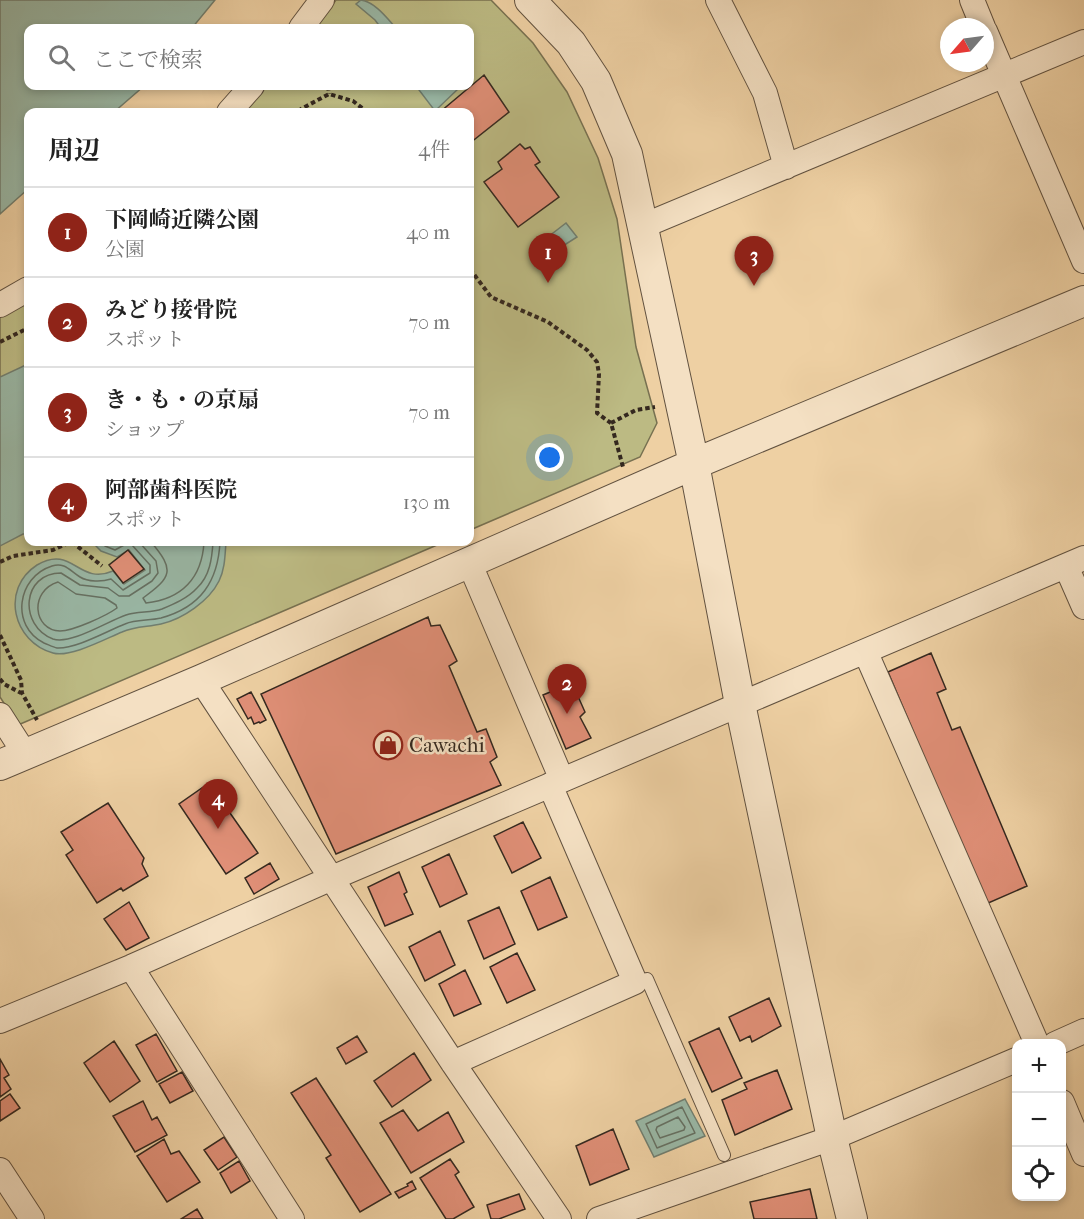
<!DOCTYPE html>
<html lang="ja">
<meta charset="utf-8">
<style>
:root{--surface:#fff;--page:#f2f2f2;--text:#222;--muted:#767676;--line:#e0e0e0;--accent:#8f2418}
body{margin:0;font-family:"IM FELL French Canon","Noto Serif JP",serif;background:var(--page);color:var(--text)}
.controls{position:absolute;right:18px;bottom:18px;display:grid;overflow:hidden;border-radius:12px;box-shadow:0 3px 9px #0003}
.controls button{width:54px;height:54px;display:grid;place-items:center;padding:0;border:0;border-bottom:2px solid var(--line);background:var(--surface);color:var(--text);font:30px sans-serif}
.compass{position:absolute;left:940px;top:18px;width:54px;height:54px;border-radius:50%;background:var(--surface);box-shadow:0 3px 9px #0003;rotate:242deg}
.you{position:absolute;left:550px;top:458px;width:21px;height:21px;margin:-15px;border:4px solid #fff;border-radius:50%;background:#1a73e8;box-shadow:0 0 0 9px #1a73e833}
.badge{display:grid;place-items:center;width:39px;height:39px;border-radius:50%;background:var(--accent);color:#fff;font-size:20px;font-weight:700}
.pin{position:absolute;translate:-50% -50px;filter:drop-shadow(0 2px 3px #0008)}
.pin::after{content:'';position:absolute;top:32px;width:21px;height:18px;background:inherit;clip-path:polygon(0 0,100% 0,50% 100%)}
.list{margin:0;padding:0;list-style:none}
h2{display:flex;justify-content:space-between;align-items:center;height:78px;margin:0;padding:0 24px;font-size:26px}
h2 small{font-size:20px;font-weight:400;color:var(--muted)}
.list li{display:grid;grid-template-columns:39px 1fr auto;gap:18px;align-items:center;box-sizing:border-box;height:90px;padding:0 24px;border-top:2px solid var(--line)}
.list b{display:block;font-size:22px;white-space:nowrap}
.list p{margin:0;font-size:20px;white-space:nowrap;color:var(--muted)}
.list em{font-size:20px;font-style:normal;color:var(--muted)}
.icon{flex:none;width:33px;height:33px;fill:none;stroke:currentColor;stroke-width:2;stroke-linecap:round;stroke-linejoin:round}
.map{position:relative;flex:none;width:1084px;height:1219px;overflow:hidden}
.search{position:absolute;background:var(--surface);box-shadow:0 3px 9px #0003;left:24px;top:24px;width:450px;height:66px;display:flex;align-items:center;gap:15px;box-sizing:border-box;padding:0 21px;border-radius:12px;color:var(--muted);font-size:22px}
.panel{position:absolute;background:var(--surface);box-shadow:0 3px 9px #0003;left:24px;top:108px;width:450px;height:438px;border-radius:12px}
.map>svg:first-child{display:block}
.green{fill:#bcba83;stroke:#787151;stroke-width:1.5}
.water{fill:#99b7a5;stroke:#717e6f;stroke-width:1.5}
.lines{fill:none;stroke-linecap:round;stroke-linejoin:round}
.shore{stroke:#667062;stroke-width:1.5}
.building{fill:#e08f77;stroke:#34281f;stroke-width:1.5}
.service-casing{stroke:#625240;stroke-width:14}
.minor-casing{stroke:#625240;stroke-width:26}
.tertiary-casing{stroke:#625240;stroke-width:32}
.path{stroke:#34281f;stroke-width:4;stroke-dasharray:4.5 3;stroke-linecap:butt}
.service{stroke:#f4e0c3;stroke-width:12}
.minor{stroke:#f4e0c3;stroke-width:24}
.tertiary{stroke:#f4e0c3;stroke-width:30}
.labels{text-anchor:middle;stroke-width:5;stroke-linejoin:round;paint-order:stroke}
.poi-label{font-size:21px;fill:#34281f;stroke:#f4e0c3;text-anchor:start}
</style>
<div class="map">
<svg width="1084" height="1219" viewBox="0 0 1084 1219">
<rect width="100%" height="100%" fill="#eed0a3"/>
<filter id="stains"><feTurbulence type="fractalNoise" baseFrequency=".00333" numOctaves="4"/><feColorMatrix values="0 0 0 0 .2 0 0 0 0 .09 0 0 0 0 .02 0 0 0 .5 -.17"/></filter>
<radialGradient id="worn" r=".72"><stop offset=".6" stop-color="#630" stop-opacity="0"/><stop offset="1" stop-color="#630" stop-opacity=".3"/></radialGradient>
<path class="green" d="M336 0H491L533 43 567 92 598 158 617 219 636 347 657 423 640 457 470 530V112H237L262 86H470V28H315Z
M28 298V542H444L18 725 0 697V314Z"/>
<path class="water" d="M0 0H215L192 28H28V86H144L114 112H28V189L0 214Z
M361 0C375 2 387 18 396 28H381L375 20 356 4Z
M416 86H457L459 88 435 111Z
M566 223 577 237 555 251 538 253 535 247Z
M28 364V534H23L0 546V377Z
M95 542H226C225 555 225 569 219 581 209 601 183 619 161 624 148 627 135 626 122 632 105 639 70 658 53 653 13 642 0 589 37 565 73 544 78 586 113 571L124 584 145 570 129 550 117 557 101 551 95 545Z
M685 1099 705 1136 654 1157 636 1121Z"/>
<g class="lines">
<path class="shore" d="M101 542 105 546 115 550 126 544 132 545 150 565V573L123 590 111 579C102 582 88 582 80 577 70 571 65 562 52 566 17 577 10 626 44 643 47 644 53 647 57 648 76 649 107 631 125 624 136 619 149 621 161 618 201 607 218 581 220 542
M139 542 156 561 158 573 152 581 129 596H119L108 588 80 585 61 573C22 573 18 625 53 639 71 645 108 621 126 615 138 611 151 613 162 609 174 604 188 598 197 588 210 576 212 558 213 542
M151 542C175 570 172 577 143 598L146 603C182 599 202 578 204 542
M58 582 76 594 105 598 116 605 117 608C106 616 73 631 60 631 33 630 29 591 58 582Z
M682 1107 695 1133 657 1148 646 1124Z
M678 1117 685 1127 684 1130 660 1138 656 1130 657 1127Z"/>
</g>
<path class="building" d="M484 75 509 112 470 143V112H440Z
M520 144 525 149 530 147 540 162 535 165 559 197 518 227 484 182 502 169 498 162Z
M128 550 144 569 123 583 109 565Z
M428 617 431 626 440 625 457 661 449 666 477 732 486 729 497 757 490 762 501 785 336 854 261 694Z
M931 653 946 689 937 693 952 730 960 727 1027 886 986 904 888 672Z
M572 683 585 712 580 717 591 738 566 749 543 695Z
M251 692 266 720 260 723 259 722 254 724 251 717 248 719 237 699Z
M209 783 258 853 226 874 179 804Z
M108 803 144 858 142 864 148 876 123 891 121 888 97 903 66 855 73 850 61 832Z
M523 822 541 858 512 873 494 836Z
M449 854 467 894 440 907 422 867Z
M270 863 279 879 254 894 245 878Z
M399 872 407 892 404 894 413 914 385 926 368 887Z
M550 877 567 917 538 930 521 891Z
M129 902 149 938 126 950 104 919Z
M499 907 515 944 484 959 468 921Z
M440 931 455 965 425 981 409 947Z
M517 953 535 990 507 1003 490 967Z
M465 970 481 1004 454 1016 439 984Z
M769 998 781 1026 752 1042 750 1036 740 1041 729 1017Z
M719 1028 742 1078 712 1092 689 1042Z
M156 1034 177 1071 157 1082 136 1045Z
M357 1036 367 1052 346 1064 337 1048Z
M114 1041 140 1081 110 1102 84 1063Z
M414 1053 431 1080 392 1107 374 1081Z
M0 1059 9 1075 4 1078 11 1089 0 1097Z
M777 1070 792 1109 735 1135 722 1100 747 1089 744 1083Z
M182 1072 193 1091 170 1103 159 1084Z
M316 1078 391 1194 360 1212 326 1158 331 1155 291 1093Z
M10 1094 20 1108 0 1121V1101Z
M143 1101 152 1120 157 1117 167 1135 135 1152 113 1116Z
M403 1110 418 1131 448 1112 464 1142 411 1173 380 1123Z
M613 1129 629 1169 590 1185 576 1146Z
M224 1137 237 1157 218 1170 204 1150Z
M164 1139 171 1154 179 1151 200 1182 167 1202 137 1156Z
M450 1159 459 1172 455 1175 474 1207 453 1219H446L420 1178Z
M239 1161 250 1181 231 1193 220 1173Z
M412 1181 416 1189 399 1198 395 1192 408 1186 407 1184Z
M810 1189 817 1219H754L750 1202Z
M519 1194 525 1209 499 1219H491L487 1205Z
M197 1209 203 1219H181Z"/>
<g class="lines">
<g class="service-casing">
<path id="service" d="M635 982 647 979 724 1155"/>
</g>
<g class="minor-casing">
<path id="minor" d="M718 0 765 93 786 167
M972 0 983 27
M301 28 322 0
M985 31 1084 261
M229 112 252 86
M643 226 1084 42
M0 305 28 289
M469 562 562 780
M1066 566 1084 607
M866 653 1037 1044
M201 680 453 1063 559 1219
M0 715 25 754
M131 967 292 1219
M0 1021 131 967 332 878 1084 558
M1055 1044 1084 1031
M453 1063 635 982 550 785
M1062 1102 1084 1154
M0 1170 32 1219
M599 1219 832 1138 1016 1060"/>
</g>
<g class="tertiary-casing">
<path id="tertiary" d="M530 0 571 43 596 81 627 154 694 464 740 704 832 1138 852 1219
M0 765 201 680 694 464 1084 301"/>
</g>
<path class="path" d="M328 86 329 94
M299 112 301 109 329 94 353 101 367 112
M470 269 491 297 548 322 587 350 597 362 599 374 597 413 611 423 623 467
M0 342 28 328
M611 423 636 410 655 407
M72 542 102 566
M0 562 13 556 53 550 70 542
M0 635 21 680 22 693 37 720
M0 679 4 684 21 693"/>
<use href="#service" class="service"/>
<use href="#minor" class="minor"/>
<use href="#tertiary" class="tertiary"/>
</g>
<defs>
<g id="shop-ring" transform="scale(1.5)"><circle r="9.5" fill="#f4e0c3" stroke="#8f2418" stroke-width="1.5"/><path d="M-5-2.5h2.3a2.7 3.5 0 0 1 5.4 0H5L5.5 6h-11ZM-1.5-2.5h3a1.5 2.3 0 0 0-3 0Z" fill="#8f2418"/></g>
</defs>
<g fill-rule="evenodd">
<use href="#shop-ring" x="388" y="745"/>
</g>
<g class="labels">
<g class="poi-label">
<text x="409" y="752">Cawachi</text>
</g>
</g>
<rect width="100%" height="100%" filter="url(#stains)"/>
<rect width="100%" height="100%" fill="url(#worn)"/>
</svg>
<div class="controls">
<button>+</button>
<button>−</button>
<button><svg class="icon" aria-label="locate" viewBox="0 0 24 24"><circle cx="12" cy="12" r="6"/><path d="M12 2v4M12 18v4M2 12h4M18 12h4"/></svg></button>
</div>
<svg class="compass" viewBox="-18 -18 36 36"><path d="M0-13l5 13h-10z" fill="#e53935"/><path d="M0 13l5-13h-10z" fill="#767676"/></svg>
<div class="you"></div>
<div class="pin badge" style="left:548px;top:283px">1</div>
<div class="pin badge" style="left:567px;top:714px">2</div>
<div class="pin badge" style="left:754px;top:286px">3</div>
<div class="pin badge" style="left:218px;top:829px">4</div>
<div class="search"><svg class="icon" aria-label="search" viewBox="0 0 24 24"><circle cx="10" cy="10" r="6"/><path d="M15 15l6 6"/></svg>ここで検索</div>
<section class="panel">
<h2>周辺<small>4件</small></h2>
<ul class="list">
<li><span class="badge">1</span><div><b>下岡崎近隣公園</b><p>公園</p></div><em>40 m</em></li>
<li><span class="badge">2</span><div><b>みどり接骨院</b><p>スポット</p></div><em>70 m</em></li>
<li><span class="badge">3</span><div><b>き・も・の京扇</b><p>ショップ</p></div><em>70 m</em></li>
<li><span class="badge">4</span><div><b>阿部歯科医院</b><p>スポット</p></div><em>130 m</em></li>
</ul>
</section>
</div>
